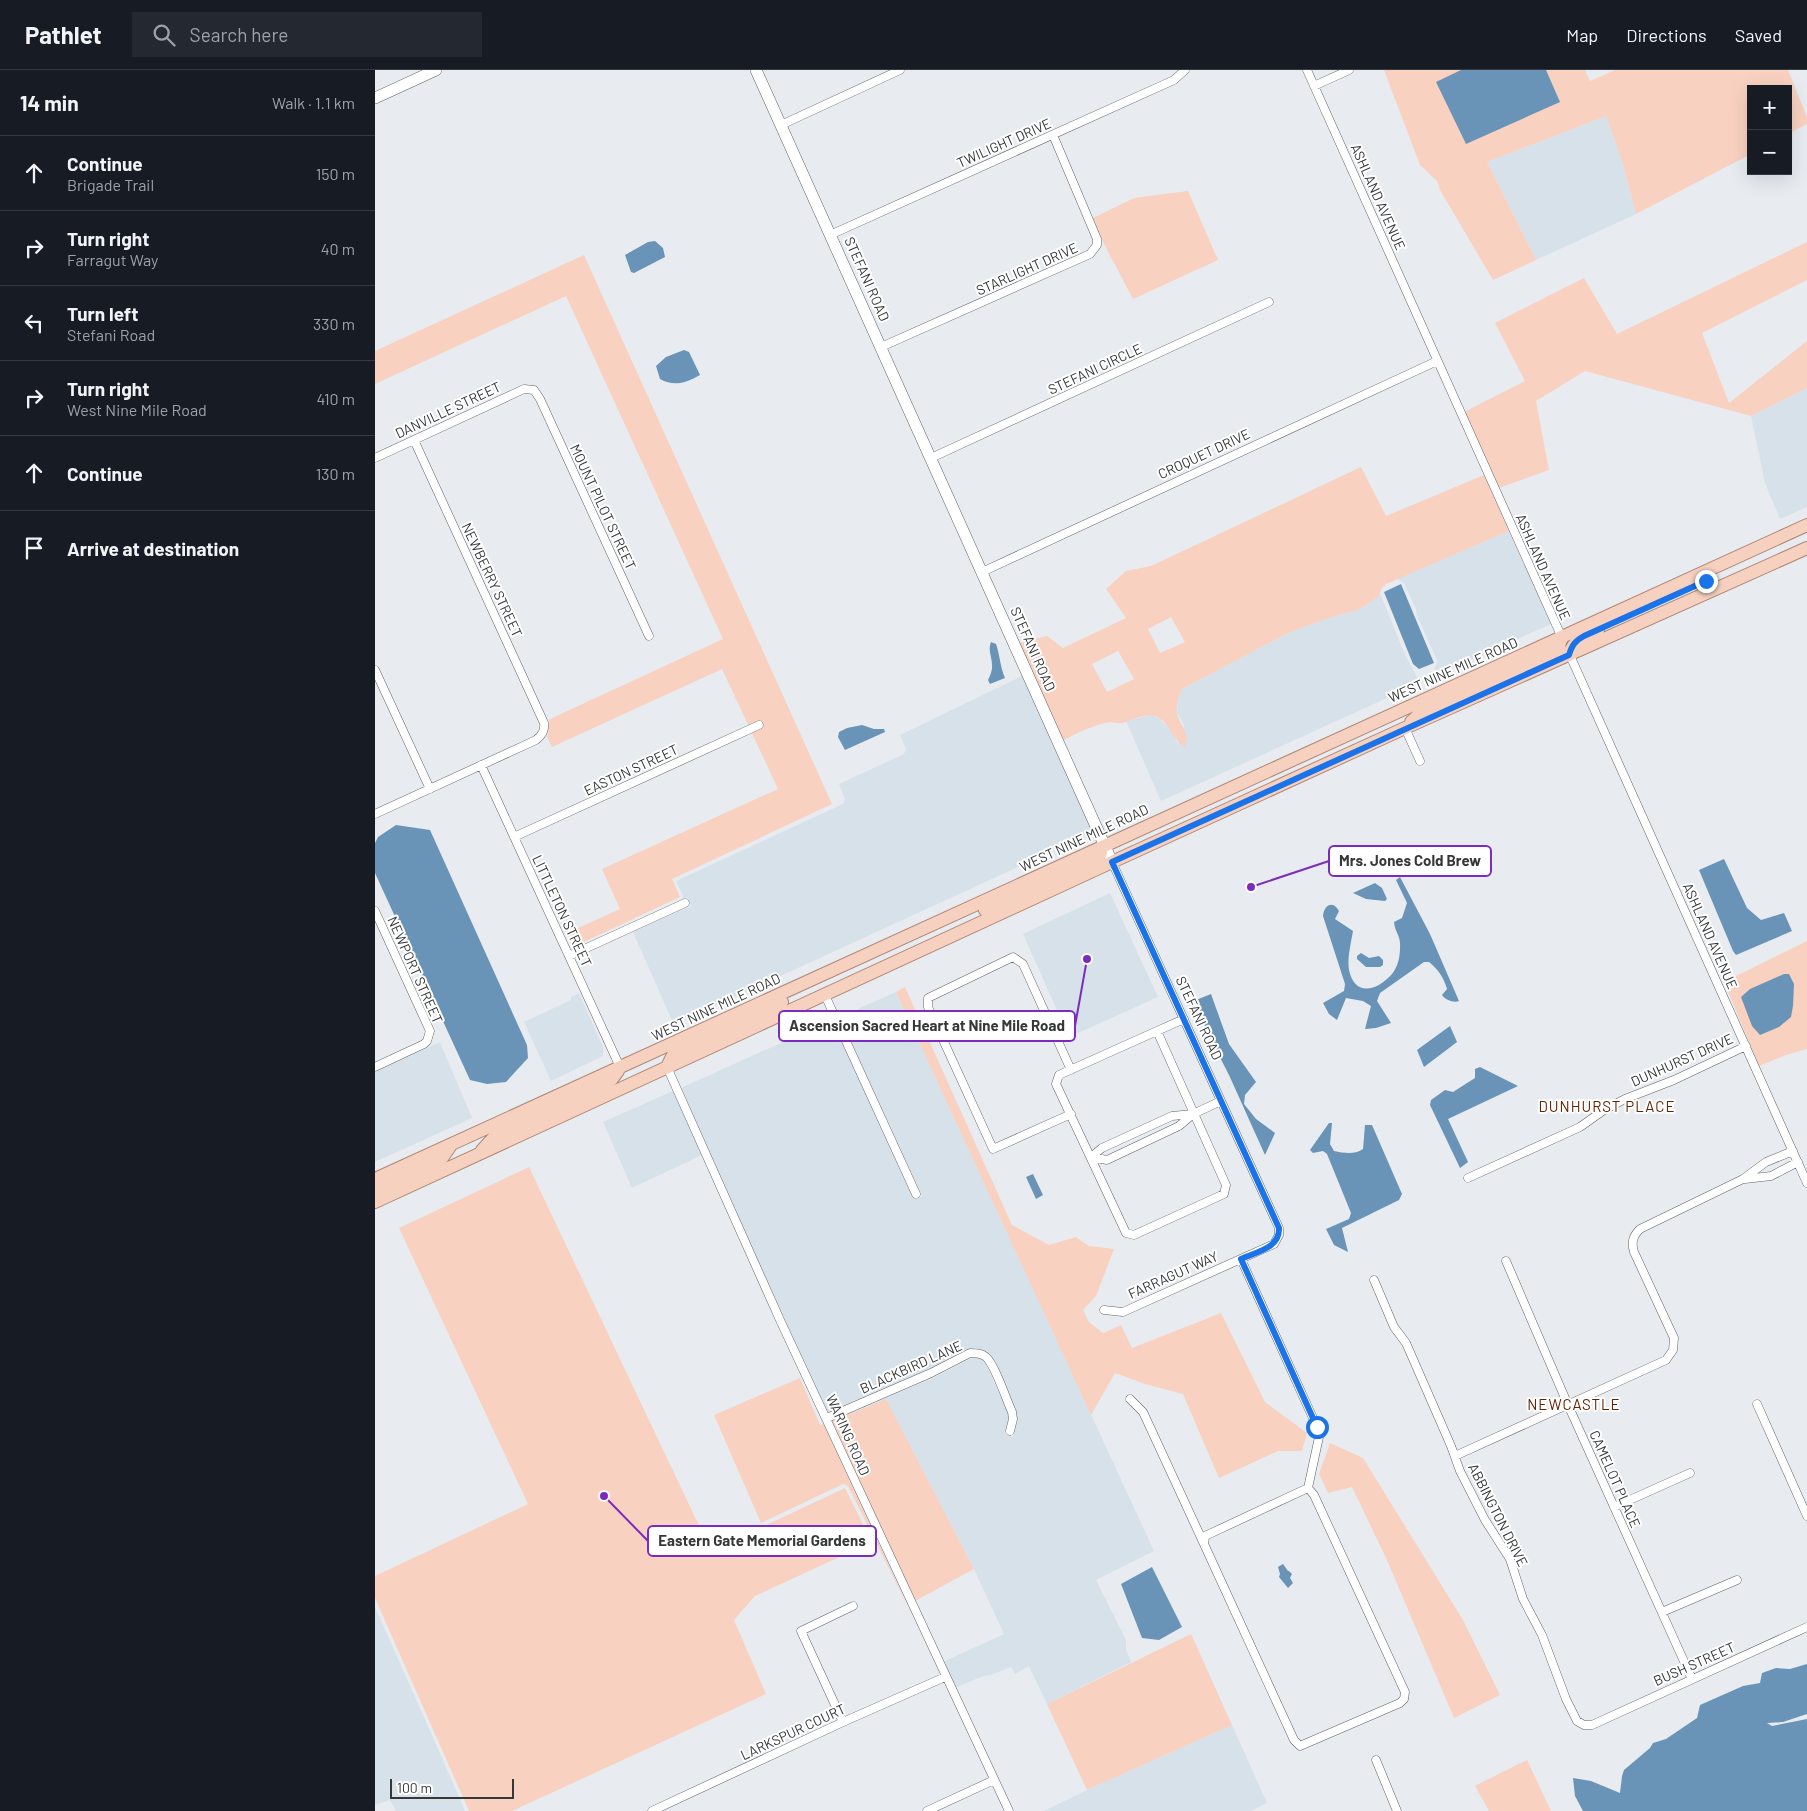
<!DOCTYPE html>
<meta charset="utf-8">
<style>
:root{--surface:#171b24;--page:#242831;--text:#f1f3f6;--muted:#9ea1a6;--line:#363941}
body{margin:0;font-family:Barlow,sans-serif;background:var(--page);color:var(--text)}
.controls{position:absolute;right:15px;top:15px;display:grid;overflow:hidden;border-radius:0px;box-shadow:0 5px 20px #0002}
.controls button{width:45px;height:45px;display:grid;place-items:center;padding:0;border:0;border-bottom:1px solid var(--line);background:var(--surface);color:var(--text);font:25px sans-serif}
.scale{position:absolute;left:15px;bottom:12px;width:124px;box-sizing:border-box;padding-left:5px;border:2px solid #353738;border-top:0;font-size:14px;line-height:18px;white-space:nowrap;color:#353738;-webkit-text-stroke:4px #fff;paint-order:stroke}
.stop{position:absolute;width:15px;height:15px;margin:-11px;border:4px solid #1a73e8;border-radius:50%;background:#fff}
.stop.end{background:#1a73e8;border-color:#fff;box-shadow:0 1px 5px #0008}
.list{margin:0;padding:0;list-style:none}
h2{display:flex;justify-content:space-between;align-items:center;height:65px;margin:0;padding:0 20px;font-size:21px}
h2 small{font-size:16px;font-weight:400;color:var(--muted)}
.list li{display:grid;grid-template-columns:32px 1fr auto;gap:15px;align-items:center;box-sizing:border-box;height:75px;padding:0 20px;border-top:1px solid var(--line)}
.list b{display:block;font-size:19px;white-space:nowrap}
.list p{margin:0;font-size:16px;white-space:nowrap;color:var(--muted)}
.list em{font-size:16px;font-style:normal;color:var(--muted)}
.icon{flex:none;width:28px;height:28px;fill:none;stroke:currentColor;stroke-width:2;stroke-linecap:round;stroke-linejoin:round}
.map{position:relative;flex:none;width:1432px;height:1741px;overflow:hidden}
header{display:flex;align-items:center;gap:30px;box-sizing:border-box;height:70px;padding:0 25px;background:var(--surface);border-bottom:1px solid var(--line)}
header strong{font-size:24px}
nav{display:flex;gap:28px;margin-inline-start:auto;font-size:18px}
.search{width:350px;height:45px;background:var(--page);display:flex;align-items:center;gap:12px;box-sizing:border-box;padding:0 18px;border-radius:0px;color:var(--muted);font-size:19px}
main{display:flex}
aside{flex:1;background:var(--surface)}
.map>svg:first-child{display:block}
.built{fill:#d7e1ea}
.green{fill:#f8d1c0;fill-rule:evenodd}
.water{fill:#6994b7}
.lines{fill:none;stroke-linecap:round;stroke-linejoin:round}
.street-casing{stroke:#5f6366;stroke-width:9}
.secondary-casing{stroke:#5f6366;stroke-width:12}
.primary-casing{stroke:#b08775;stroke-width:14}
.street{stroke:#fff;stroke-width:8}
.secondary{stroke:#fff;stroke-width:11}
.primary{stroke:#f7d1c0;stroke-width:12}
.route{stroke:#1a73e8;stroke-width:6}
.labels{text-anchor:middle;stroke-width:4;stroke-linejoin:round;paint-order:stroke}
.street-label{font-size:14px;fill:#353738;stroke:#fff}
.neighbourhood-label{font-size:15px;letter-spacing:1px;fill:#632401;stroke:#fff}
.leader{fill:none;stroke:#7b2cbf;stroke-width:2}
.callout-dot{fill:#7b2cbf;stroke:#fff;stroke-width:2}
.callout{fill:#fff;stroke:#7b2cbf;stroke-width:2}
.callout-label{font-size:15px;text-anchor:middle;font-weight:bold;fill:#353738}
</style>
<header>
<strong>Pathlet</strong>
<div class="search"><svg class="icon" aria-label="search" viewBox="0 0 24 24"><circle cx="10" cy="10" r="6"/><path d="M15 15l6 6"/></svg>Search here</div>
<nav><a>Map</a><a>Directions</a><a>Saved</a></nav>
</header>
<main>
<aside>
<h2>14 min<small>Walk · 1.1 km</small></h2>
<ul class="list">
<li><svg class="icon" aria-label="ahead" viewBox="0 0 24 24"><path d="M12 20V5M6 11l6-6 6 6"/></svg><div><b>Continue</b><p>Brigade Trail</p></div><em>150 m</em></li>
<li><svg class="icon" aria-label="right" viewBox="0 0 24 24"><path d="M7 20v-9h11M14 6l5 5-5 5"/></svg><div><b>Turn right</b><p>Farragut Way</p></div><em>40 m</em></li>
<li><svg class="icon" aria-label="left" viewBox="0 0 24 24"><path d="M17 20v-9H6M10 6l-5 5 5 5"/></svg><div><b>Turn left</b><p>Stefani Road</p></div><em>330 m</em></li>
<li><svg class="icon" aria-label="right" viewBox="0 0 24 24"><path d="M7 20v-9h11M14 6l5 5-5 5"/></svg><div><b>Turn right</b><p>West Nine Mile Road</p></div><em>410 m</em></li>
<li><svg class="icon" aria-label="ahead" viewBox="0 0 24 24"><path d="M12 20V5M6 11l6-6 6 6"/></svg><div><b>Continue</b></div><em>130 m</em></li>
<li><svg class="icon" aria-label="arrive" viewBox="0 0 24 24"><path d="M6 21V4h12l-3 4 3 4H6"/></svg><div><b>Arrive at destination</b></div></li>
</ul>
</aside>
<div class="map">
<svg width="1432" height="1741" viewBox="0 0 1432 1741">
<rect width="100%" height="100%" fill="#e8ecf0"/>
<path class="built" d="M1231 46 1248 94 1261 144 1161 190 1112 92Z
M1432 318V437L1405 449 1390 413 1376 346Z
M1134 461 1176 554 1062 605 1059 598 1063 592 1042 546 1041 539 1029 513 1022 509Z
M1005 523 1028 580 1045 613 786 731 751 651 776 645 785 649 798 663 803 674 809 655 802 643 803 629 807 619 911 564 954 548 983 540 1003 527Z
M649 605 719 762 299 955 258 862 316 836 312 827 307 830 308 826 301 811 468 734 470 729 464 714 529 684 531 679 525 665Z
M735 823 783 927 694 967 648 864Z
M521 922 779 1481 721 1510 751 1570V1580L756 1592 672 1634 654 1596 640 1604 636 1597 616 1605 608 1606 580 1618 568 1592 629 1564 599 1499 511 1329 485 1339 558 1308 597 1288 601 1287 609 1291 611 1294 633 1343 634 1348 630 1363 638 1367 642 1350 641 1340 618 1289 609 1280 600 1278 593 1279 554 1299 453 1342 409 1249 306 1018 457 950 540 1130 547 1126 465 947Z
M204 923 228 977V986L176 1011 149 952 196 930V927Z
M65 972 97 1048 0 1092V1002Z
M298 1021 327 1085 257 1118 228 1052Z
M0 1537 64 1681 90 1741H21L15 1730 0 1735Z
M857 1655 892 1733 876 1741H669L712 1720Z"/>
<path class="green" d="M1009 0H1210L1215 11 1240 0H1413L1432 47V54L1413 64V19H1376V84L1261 144 1248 94 1231 46 1112 92 1161 190 1118 210 1065 120 1062 111 1045 95Z
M813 121 843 190 758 229 726 168 718 148 759 128Z
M1432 172V210L1327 263 1354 333 1432 271V318L1376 346 1210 301 1161 331 1174 400 1124 418 1089 342 1150 311 1120 253 1209 208 1242 264Z
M209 185 457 734 297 809 305 827 198 877 192 863 245 839 227 799 403 719 347 599 177 677 172 667 175 649 348 569 191 226 0 314V281Z
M986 397 1011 446 1109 405 1134 461 1011 514 1007 518 1003 527 983 540 954 548 911 564 807 619C804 626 801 635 802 643 805 657 815 660 810 677 798 671 796 656 784 648 773 641 758 650 747 653 743 654 739 652 735 652 718 655 702 663 687 671L643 573 672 566 688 578 751 548 731 519 751 501 776 496ZM796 547 810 572 785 583 773 559ZM743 581 759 609 732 622 717 594Z
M1432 871V979L1411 985 1384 996 1349 912Z
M530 917 637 1155 674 1175 701 1167 714 1176 739 1179 721 1226 708 1240 714 1252 728 1263 746 1255 757 1278 846 1243 890 1332 932 1363 927 1381H903L844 1408 808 1324 770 1314 740 1303 716 1345 521 922Z
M154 1097 336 1481 470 1418 497 1472 380 1526 359 1550 391 1624 137 1741H94L0 1528V1506L153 1434 24 1158Z
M425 1308 445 1355 449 1354 532 1535 473 1416 468 1414 386 1453 339 1345Z
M511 1329 599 1499 540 1531 457 1351Z
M955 1373 988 1388 1088 1550 1125 1625 1079 1648 1012 1490 977 1417 953 1423 944 1404Z
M816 1564 857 1655 712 1720 672 1634Z
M1152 1690 1176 1741H1114L1100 1716Z"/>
<path class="water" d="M1086 0H1171L1185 32 1091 74 1061 12Z
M280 171 288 178 290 187 259 203 256 202 250 185 273 172Z
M309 280 314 282 325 305C311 313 299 317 285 309L281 296 291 287Z
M1026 514 1059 593 1044 599 1038 594 1009 522Z
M616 572 621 574C625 585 625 597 630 608L615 614 613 610C623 592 611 585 616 572Z
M487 655 499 659H509L510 662 470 680 463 667 464 662 472 658Z
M21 755 55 760 152 975 153 988 131 1012 112 1014 95 1010 0 803V773L3 767Z
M1349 789 1372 838 1386 850 1409 843 1417 861 1361 885 1358 881 1324 800Z
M1025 807 1055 864 1084 931C1079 933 1070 930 1067 925L1072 919C1069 908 1063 899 1054 892H1049L1005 923 1002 931 1016 953 1001 958 990 959 996 936 988 931 971 928 962 950 954 944 948 933 969 921 970 914 948 846C949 835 958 830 964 841L960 849 978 861C976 873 972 888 974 900 980 928 1003 920 1017 904 1023 897 1025 886 1025 878 1026 865 1020 863 1019 852L1027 848 1032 833 1021 810Z
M1000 813 1007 818 1012 829 1010 831 991 829 978 823Z
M986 883 994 888 1004 886 1008 890V895L1005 897H991L982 889V886Z
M1409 904H1414L1419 914 1418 936 1416 947 1404 957 1385 965 1377 956 1366 927 1375 919Z
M836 924 854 974 881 1012 870 1025 869 1034 881 1049 900 1063 890 1085 854 1005 832 962 821 930Z
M1075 956 1082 972 1049 997 1042 980Z
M1105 997 1143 1016 1073 1049 1093 1092 1085 1098 1055 1035 1056 1030 1070 1020 1078 1022 1100 1008V999Z
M954 1053H957L955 1074 959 1081C969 1083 979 1085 988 1079L990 1055H997L1027 1124 1024 1130 967 1158 973 1182 959 1175 951 1159 974 1149 976 1143 952 1084 948 1081 938 1083 935 1080Z
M658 1104 668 1125 661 1129 651 1107Z
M908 1494 913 1501H914L917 1504 915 1508 918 1513 913 1518 904 1507 905 1504 903 1497Z
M777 1497 807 1557 784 1570 767 1568 746 1514Z
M1432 1594V1644L1408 1652 1392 1653 1397 1656 1432 1649V1741H1208L1200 1726 1198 1708 1216 1711 1245 1723 1247 1706 1249 1700 1275 1678 1278 1673 1291 1669 1322 1648 1325 1635 1368 1616 1385 1613 1387 1603 1401 1598 1415 1599Z"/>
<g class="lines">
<g class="street-casing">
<path id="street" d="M932 0 1188 570
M939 16 974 0
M406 55 525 0
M455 165 799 10 810 0
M506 277 715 184 722 175V169L678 65
M0 388 149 319 159 320 165 329 274 566
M556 388 894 232
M607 502 1062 291
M1193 581 1432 1113
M0 600 55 719
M1030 658 1045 691
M106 695 245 997
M0 744 161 670C167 665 170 661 169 653L39 370
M139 767 384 655
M0 841 55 961 52 971 49 974 0 997
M194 886 310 833
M449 923 541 1124
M782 961 851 1115 849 1124 759 1165 751 1163 681 1014 684 1005Z
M782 961 809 949
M292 997 405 1250 634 1741
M696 1044 618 1079 553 937V928L638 887 648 894 696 1000
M818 1044 797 1046 727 1078 716 1087 732 1090 804 1056 818 1044 846 1031
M1093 1108 1205 1057 1229 1040 1250 1029 1299 1010 1371 976
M1370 1109 1396 1106 1423 1092
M866 1189 942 1357 944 1367 933 1418 939 1425 1030 1622 1029 1629 1025 1633 925 1676 919 1670 829 1474 830 1466 933 1418
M1131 1191 1193 1335 1317 1609
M999 1210 1019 1257 1031 1273 1076 1376 1085 1401 1110 1450 1135 1489 1148 1529 1167 1565 1191 1629 1202 1651 1209 1655H1217L1432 1557
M729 1240 748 1242 899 1174 904 1165V1158L737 792
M755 1329 768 1342 829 1474
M1382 1334 1432 1446
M452 1348 556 1303 595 1283C601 1283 606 1283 611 1287 620 1295 631 1329 637 1342L638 1349 635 1361
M1080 1386 1291 1290 1298 1280 1299 1268 1259 1182C1256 1172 1258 1166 1265 1159L1368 1109 1391 1092 1418 1081
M1239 1437 1315 1403
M1287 1542 1362 1510
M468 1652 426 1561 478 1536
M1001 1690 1022 1741
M277 1741 468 1652 570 1607
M552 1741 619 1710"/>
</g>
<g class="secondary-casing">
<path id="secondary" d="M381 0 737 792
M0 28 61 0"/>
</g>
<g class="primary-casing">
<path id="primary" d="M1194 585C1198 570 1210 566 1223 560
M1036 652 1050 639 1184 578 1186 567
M610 840 711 793 724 787 726 783
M293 995 298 985 314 975 407 932
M107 1080 121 1065 224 1018 237 1009 243 1001
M0 1109 1432 455
M0 1121 65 1091 76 1075
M0 1132 737 792 1030 658 1432 478"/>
</g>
<use href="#street" class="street"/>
<use href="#secondary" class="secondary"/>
<use href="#primary" class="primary"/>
</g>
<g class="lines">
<path class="route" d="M942 1357 866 1189C881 1182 905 1178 904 1158L737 792 1194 585C1197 575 1200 571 1209 566L1331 511"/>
</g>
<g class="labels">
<g class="street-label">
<text transform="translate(629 73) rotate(-24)" y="5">TWILIGHT DRIVE</text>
<text transform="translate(1003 127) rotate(66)" y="5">ASHLAND AVENUE</text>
<text transform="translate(652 199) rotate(-24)" y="5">STARLIGHT DRIVE</text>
<text transform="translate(492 209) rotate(66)" y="5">STEFANI ROAD</text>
<text transform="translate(720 299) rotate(-25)" y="5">STEFANI CIRCLE</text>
<text transform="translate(73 340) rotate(-25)" y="5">DANVILLE STREET</text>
<text transform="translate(829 384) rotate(-25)" y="5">CROQUET DRIVE</text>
<text transform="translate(228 437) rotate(65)" y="5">MOUNT PILOT STREET</text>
<text transform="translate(1168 497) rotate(66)" y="5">ASHLAND AVENUE</text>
<text transform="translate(117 510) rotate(65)" y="5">NEWBERRY STREET</text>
<text transform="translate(658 579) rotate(66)" y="5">STEFANI ROAD</text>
<text transform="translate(1078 600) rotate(-24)" y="5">WEST NINE MILE ROAD</text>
<text transform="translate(256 700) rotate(-25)" y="5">EASTON STREET</text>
<text transform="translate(709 768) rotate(-25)" y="5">WEST NINE MILE ROAD</text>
<text transform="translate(187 841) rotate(65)" y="5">LITTLETON STREET</text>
<text transform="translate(1335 866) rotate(66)" y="5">ASHLAND AVENUE</text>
<text transform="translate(40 900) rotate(66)" y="5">NEWPORT STREET</text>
<text transform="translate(341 937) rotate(-25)" y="5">WEST NINE MILE ROAD</text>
<text transform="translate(824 948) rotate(65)" y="5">STEFANI ROAD</text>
<text transform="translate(1307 990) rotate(-24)" y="5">DUNHURST DRIVE</text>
<text transform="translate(798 1205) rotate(-24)" y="5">FARRAGUT WAY</text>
<text transform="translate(536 1297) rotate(-24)" y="5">BLACKBIRD LANE</text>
<text transform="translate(473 1365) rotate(66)" y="5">WARING ROAD</text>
<text transform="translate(1240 1409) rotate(66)" y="5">CAMELOT PLACE</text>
<text transform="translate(1123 1445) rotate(63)" y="5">ABBINGTON DRIVE</text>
<text transform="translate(1319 1594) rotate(-24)" y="5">BUSH STREET</text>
<text transform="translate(418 1662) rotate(-25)" y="5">LARKSPUR COURT</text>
</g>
<g class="neighbourhood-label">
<text x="1232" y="1042">DUNHURST PLACE</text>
<text x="1199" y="1340">NEWCASTLE</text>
</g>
</g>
<path class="leader" d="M876 817L954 791M712 889L700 956M229 1426L273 1471"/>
<g class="callout-dot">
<circle cx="876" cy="817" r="5"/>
<circle cx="712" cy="889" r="5"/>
<circle cx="229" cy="1426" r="5"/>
</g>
<g class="callout">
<rect x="954" y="776" width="162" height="30" rx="5"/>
<rect x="404" y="941" width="296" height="30" rx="5"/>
<rect x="273" y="1456" width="228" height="30" rx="5"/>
</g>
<g class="callout-label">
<text x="1035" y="796">Mrs. Jones Cold Brew</text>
<text x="552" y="961">Ascension Sacred Heart at Nine Mile Road</text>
<text x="387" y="1476">Eastern Gate Memorial Gardens</text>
</g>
</svg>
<div class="controls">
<button>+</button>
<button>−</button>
</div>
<div class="scale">100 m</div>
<div class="stop" style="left:942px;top:1357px"></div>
<div class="stop end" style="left:1331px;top:511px"></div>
</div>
</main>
